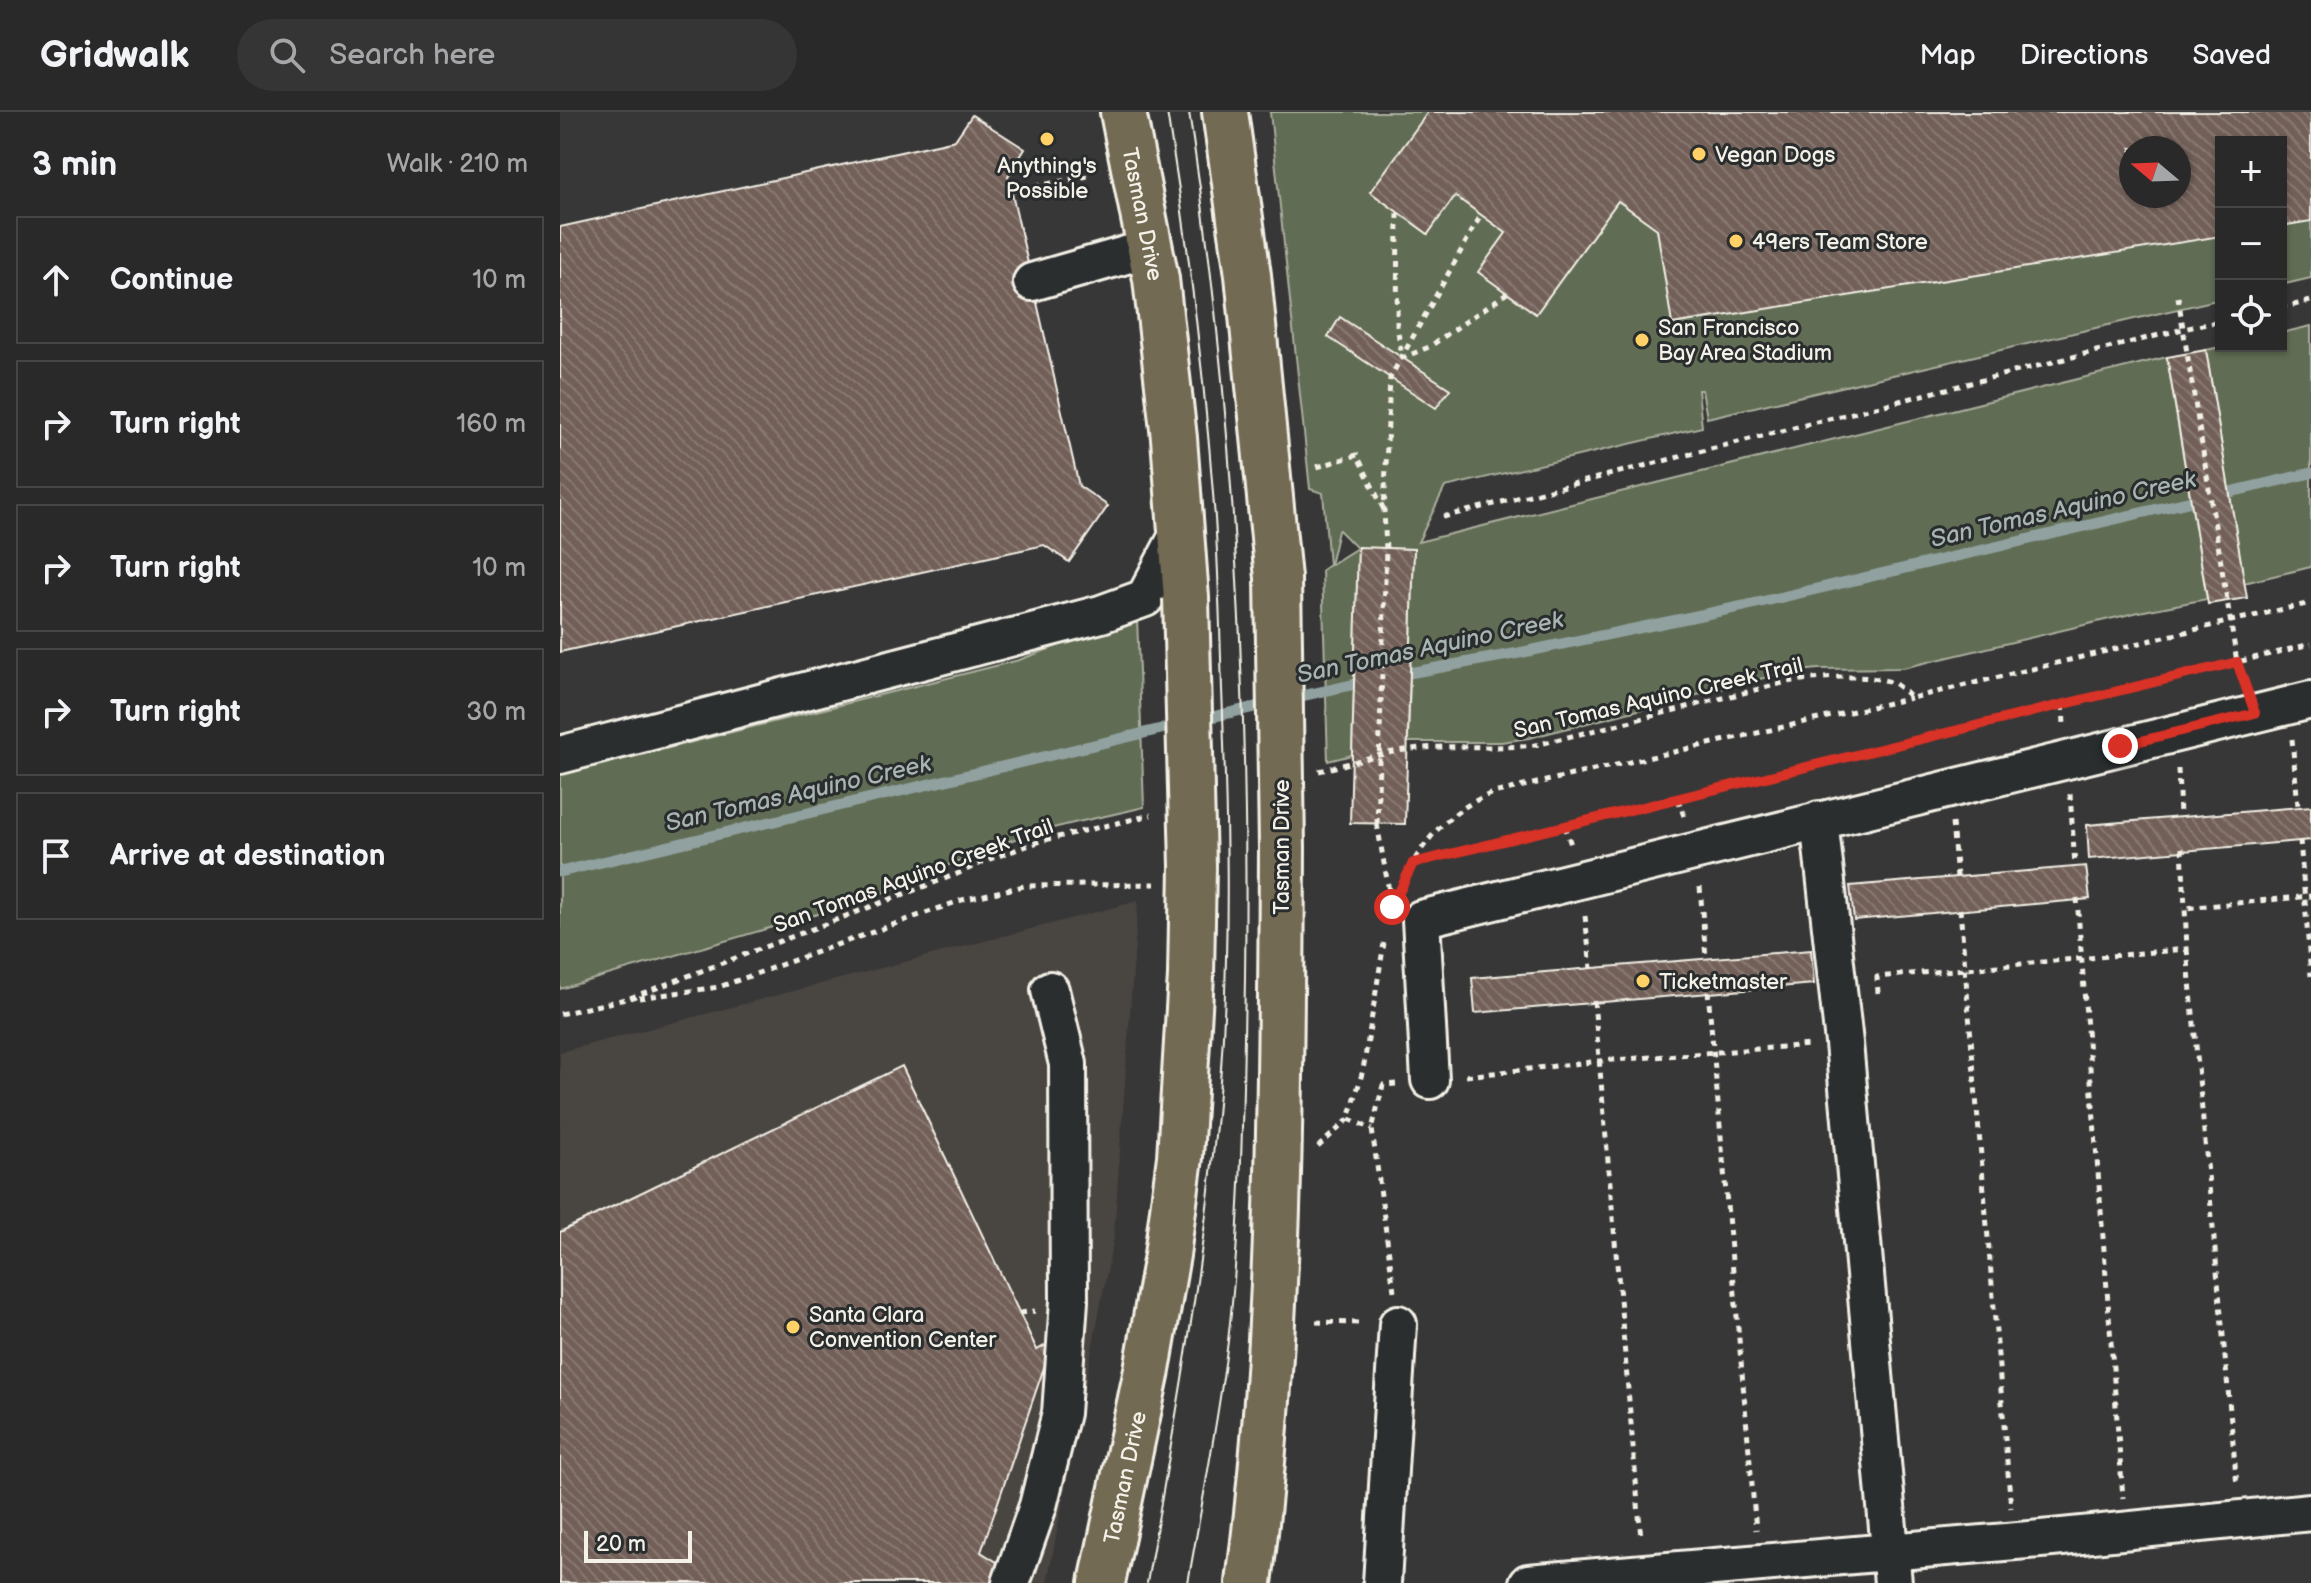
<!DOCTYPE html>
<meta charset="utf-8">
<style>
:root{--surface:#2a2929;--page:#363535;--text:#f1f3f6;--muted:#a5a6a8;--line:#464546}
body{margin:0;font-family:"Balsamiq Sans",sans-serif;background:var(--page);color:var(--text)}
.controls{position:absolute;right:24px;top:24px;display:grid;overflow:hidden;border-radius:0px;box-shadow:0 2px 6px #0004}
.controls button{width:72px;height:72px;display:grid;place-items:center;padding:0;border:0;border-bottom:2px solid var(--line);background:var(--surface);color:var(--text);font:40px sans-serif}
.compass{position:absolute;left:1559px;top:24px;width:72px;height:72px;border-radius:50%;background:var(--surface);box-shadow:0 2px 6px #0004;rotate:289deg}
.scale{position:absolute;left:24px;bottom:20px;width:108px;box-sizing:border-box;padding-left:8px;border:4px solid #f4f1e8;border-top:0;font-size:22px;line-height:28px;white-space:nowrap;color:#f4f1e8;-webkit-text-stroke:6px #2a2d2e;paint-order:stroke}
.stop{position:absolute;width:24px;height:24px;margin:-18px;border:6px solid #d93025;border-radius:50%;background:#fff}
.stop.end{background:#d93025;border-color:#fff;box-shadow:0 2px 8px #0008}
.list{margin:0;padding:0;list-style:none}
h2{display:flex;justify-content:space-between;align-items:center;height:104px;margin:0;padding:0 32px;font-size:34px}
h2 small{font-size:26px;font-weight:400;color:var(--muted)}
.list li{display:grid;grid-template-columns:52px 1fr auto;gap:24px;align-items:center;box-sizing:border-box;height:128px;margin:0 16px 16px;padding:0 16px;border:2px solid var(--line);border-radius:0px}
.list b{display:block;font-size:30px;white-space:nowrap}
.list em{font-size:26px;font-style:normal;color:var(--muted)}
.icon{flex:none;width:44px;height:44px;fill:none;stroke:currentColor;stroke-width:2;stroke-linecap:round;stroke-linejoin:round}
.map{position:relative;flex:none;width:1751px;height:1471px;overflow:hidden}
header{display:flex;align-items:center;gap:48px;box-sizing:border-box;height:112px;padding:0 40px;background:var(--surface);border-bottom:2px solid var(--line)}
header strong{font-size:38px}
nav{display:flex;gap:44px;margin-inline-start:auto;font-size:28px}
.search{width:560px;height:72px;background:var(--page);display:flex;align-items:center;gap:20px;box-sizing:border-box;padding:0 28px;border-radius:44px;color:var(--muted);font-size:30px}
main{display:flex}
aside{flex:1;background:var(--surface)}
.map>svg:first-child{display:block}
.built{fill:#494441}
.green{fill:#616c53;stroke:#aaae9e;stroke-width:2;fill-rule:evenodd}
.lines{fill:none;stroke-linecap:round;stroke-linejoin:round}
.stream{stroke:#90a1a0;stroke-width:11}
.building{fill:url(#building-back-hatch);stroke:#f4f1e8;stroke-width:2;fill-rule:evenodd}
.minor-casing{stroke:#f4f1e8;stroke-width:42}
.major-casing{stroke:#f4f1e8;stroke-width:50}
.path{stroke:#f4f1e8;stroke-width:5;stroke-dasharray:6 6;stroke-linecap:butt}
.minor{stroke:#2a2d2e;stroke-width:36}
.major{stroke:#736b52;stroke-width:44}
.tram{stroke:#f4f1e8;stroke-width:2}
.major-bridge-casing{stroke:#f4f1e8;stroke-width:50;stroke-linecap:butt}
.path-bridge{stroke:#f4f1e8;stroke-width:5;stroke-dasharray:6 6;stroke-linecap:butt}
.major-bridge{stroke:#736b52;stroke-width:44}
.route{stroke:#d93025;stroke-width:10}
.poi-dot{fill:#ffd166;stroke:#2a2d2e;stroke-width:3}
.labels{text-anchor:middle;stroke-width:6;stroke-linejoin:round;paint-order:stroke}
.poi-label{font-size:22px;fill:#f4f1e8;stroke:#2a2d2e;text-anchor:start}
.street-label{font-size:22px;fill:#f4f1e8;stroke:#2a2d2e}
.water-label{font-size:24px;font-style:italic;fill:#a9b5b2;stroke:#2a2d2e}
</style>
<header>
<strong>Gridwalk</strong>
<div class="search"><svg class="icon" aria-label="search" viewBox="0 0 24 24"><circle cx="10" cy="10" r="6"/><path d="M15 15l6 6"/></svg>Search here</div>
<nav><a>Map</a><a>Directions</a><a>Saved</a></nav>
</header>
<main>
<aside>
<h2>3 min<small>Walk · 210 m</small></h2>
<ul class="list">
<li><svg class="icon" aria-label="ahead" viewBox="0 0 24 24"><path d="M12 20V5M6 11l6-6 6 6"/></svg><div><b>Continue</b></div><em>10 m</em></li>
<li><svg class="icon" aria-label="right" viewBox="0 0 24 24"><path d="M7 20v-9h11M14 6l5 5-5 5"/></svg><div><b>Turn right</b></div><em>160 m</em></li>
<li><svg class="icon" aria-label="right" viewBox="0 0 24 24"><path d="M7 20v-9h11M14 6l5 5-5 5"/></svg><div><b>Turn right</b></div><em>10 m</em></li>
<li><svg class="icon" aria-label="right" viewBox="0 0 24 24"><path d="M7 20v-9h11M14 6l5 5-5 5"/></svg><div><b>Turn right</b></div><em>30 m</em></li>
<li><svg class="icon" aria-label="arrive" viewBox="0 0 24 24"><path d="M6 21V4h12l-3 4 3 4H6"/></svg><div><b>Arrive at destination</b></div></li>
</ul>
</aside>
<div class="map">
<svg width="1751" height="1471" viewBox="0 0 1751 1471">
<defs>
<pattern id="building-back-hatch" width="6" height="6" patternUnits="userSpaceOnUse" patternTransform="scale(2)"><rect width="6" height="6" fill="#726159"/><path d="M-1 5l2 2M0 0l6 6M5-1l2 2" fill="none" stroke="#877871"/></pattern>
</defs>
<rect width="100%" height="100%" fill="#383737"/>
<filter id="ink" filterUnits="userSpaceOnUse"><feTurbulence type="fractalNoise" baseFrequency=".0125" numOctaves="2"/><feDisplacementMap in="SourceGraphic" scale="16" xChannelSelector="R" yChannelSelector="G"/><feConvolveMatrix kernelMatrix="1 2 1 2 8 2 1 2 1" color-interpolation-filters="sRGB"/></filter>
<g filter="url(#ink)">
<path class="built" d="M578 789 554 1124 487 1471H0V940Z"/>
<path class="green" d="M710 0H1751V166L1721 173V30H1661V187L1147 306 1142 278H1138L1142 315 885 375 858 430 1607 245 1647 487 1579 500 1343 556 1258 557 1223 561 969 626 941 630H848L854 437 798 436 792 643 768 649 762 458 769 453 763 381 750 377ZM1571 36H1619V84H1571ZM779 418 797 436 770 453 778 419Z
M1751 214V455L1684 471 1646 238 1665 234H1721V221Z
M577 505 584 695C544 705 503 712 464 724 405 743 350 772 292 792L0 877V661L73 645 459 548Z"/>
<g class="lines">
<path class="stream" d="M838 563 959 541 1184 494 1751 361
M728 587 805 570
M639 608 712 591
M0 760 622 612"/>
</g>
<path class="building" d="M868 0H1751V109L1721 114V30H1661V124L1112 212 1097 117 1058 89 976 202 918 160 946 121 895 84 868 122 810 80ZM1571 36H1619V84H1571Z
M412 3 465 37 448 64 519 374 548 394 509 450 484 433 0 540V115L395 28Z
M780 205 890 277 876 296 768 225Z
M1646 238 1687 486 1648 492 1607 245Z
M798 435 854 437 845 712 790 711Z
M1751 694V728L1529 747 1527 713Z
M1526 754 1530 787 1294 808 1290 774Z
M1251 838 1254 872 915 901 912 866Z
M342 954 477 1238 493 1229 421 1440 448 1457 440 1471H0V1120Z"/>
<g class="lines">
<g class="minor-casing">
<path id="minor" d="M472 170 590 136
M0 643 541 502 585 486 622 416
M1259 708 1284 931 1333 1471
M870 968 861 807 1751 588
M451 1471 478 1394 501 1301 509 1189 508 952 490 878
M822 1471 838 1212
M968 1471 1492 1426 1751 1400"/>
</g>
<g class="major-casing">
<g id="major">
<path id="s1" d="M563 0 596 167 614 326 626 486"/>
<path d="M665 0 688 163 718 466"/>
<path id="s2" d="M542 1471 587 1258 607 1143 620 1045 631 864 633 754"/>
<path d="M689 1471C720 1228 721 981 722 736"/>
</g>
</g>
<path class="path" d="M451 79 528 64
M838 101 837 213 842 246 869 235 947 181
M1618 185 1677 550 1684 570
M1721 196 1751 189
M757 355 797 343 824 398
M883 405 1623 217 1661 209
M826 437 824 399 830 266 921 103
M1503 593 1504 613
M1732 627 1738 694
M1618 657 1620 704
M759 659C793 651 828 638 863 636 901 633 938 637 976 633L1227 570C1256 566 1304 561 1331 570 1338 573 1346 581 1352 586L1671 509 1751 491
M1510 682 1515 753
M1118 687 1125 707
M1392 711 1397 765
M817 712 831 790
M1005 714 1012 736
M1740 728 1751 864
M1622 736 1625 796
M853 751 1751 532
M1140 775 1146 846
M839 779C857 735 887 698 933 681L1351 586
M1517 786 1563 1386
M1400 797 1451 1396
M1025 804 1031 856
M1627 837 1677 1374
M1148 879 1196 1418
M1318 881 1317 865 1627 837 1625 796 1751 784
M79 886 159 875 402 788 464 774 595 772
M1034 889 1081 1426
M0 902 70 886 397 762 430 747 481 729 591 703
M906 964 1040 949 1250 933
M789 1007 812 1017
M758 1035 789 1007 803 958 824 831
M834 1179 812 1017 823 973 836 972
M460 1201 475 1199
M756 1210 802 1211"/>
<use href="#minor" class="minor"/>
<use href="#major" class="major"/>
<path class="tram" d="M587 1471C617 1300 648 1129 661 956 670 830 667 703 662 577 660 520 659 463 655 406 645 270 629 135 607 0
M628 1471C642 1391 658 1310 668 1229 682 1109 683 987 685 866 689 576 673 287 629 0"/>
<g class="major-bridge-casing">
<path id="major-bridge" d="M718 466 722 736
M626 486 633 754"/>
</g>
<path class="path-bridge" d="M817 712 826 437"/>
<use href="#major-bridge" class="major-bridge"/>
</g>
</g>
<g class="lines" filter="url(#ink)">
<path class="route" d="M832 795 853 751 1677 550 1695 601 1560 634"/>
</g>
<g class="poi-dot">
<circle cx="487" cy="27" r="8"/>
<circle cx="1139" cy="42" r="8"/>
<circle cx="1176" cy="129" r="8"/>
<circle cx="1082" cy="228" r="8"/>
<circle cx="1083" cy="869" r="8"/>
<circle cx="233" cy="1215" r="8"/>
</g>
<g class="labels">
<g class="poi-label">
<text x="1155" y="50">Vegan Dogs</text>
<text x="487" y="61" text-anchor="middle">Anything's<tspan x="487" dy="25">Possible</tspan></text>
<text x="1192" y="137">49ers Team Store</text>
<text x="1098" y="223">San Francisco<tspan x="1098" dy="25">Bay Area Stadium</tspan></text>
<text x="1099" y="877">Ticketmaster</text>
<text x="249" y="1210">Santa Clara<tspan x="249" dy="25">Convention Center</tspan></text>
</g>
<g class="street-label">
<text dy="8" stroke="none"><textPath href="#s1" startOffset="104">Tasman Drive</textPath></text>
<text transform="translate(1098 585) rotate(-13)" y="8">San Tomas Aquino Creek Trail</text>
<text transform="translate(721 735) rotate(-90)" y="8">Tasman Drive</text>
<text transform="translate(353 763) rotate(-20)" y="8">San Tomas Aquino Creek Trail</text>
<text dy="8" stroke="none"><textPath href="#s2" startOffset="108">Tasman Drive</textPath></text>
</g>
<g class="water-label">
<text transform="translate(1503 397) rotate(-13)" y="8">San Tomas Aquino Creek</text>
<text transform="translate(870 535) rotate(-12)" y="8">San Tomas Aquino Creek</text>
<text transform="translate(238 681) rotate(-13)" y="8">San Tomas Aquino Creek</text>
</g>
</g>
</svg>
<div class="controls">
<button>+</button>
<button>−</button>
<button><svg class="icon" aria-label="locate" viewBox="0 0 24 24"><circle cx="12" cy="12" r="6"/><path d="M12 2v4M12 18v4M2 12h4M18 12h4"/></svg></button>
</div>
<svg class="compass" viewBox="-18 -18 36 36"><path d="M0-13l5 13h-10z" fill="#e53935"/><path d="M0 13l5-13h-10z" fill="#a5a6a8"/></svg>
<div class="scale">20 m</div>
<div class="stop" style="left:832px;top:795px"></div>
<div class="stop end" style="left:1560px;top:634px"></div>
</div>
</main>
